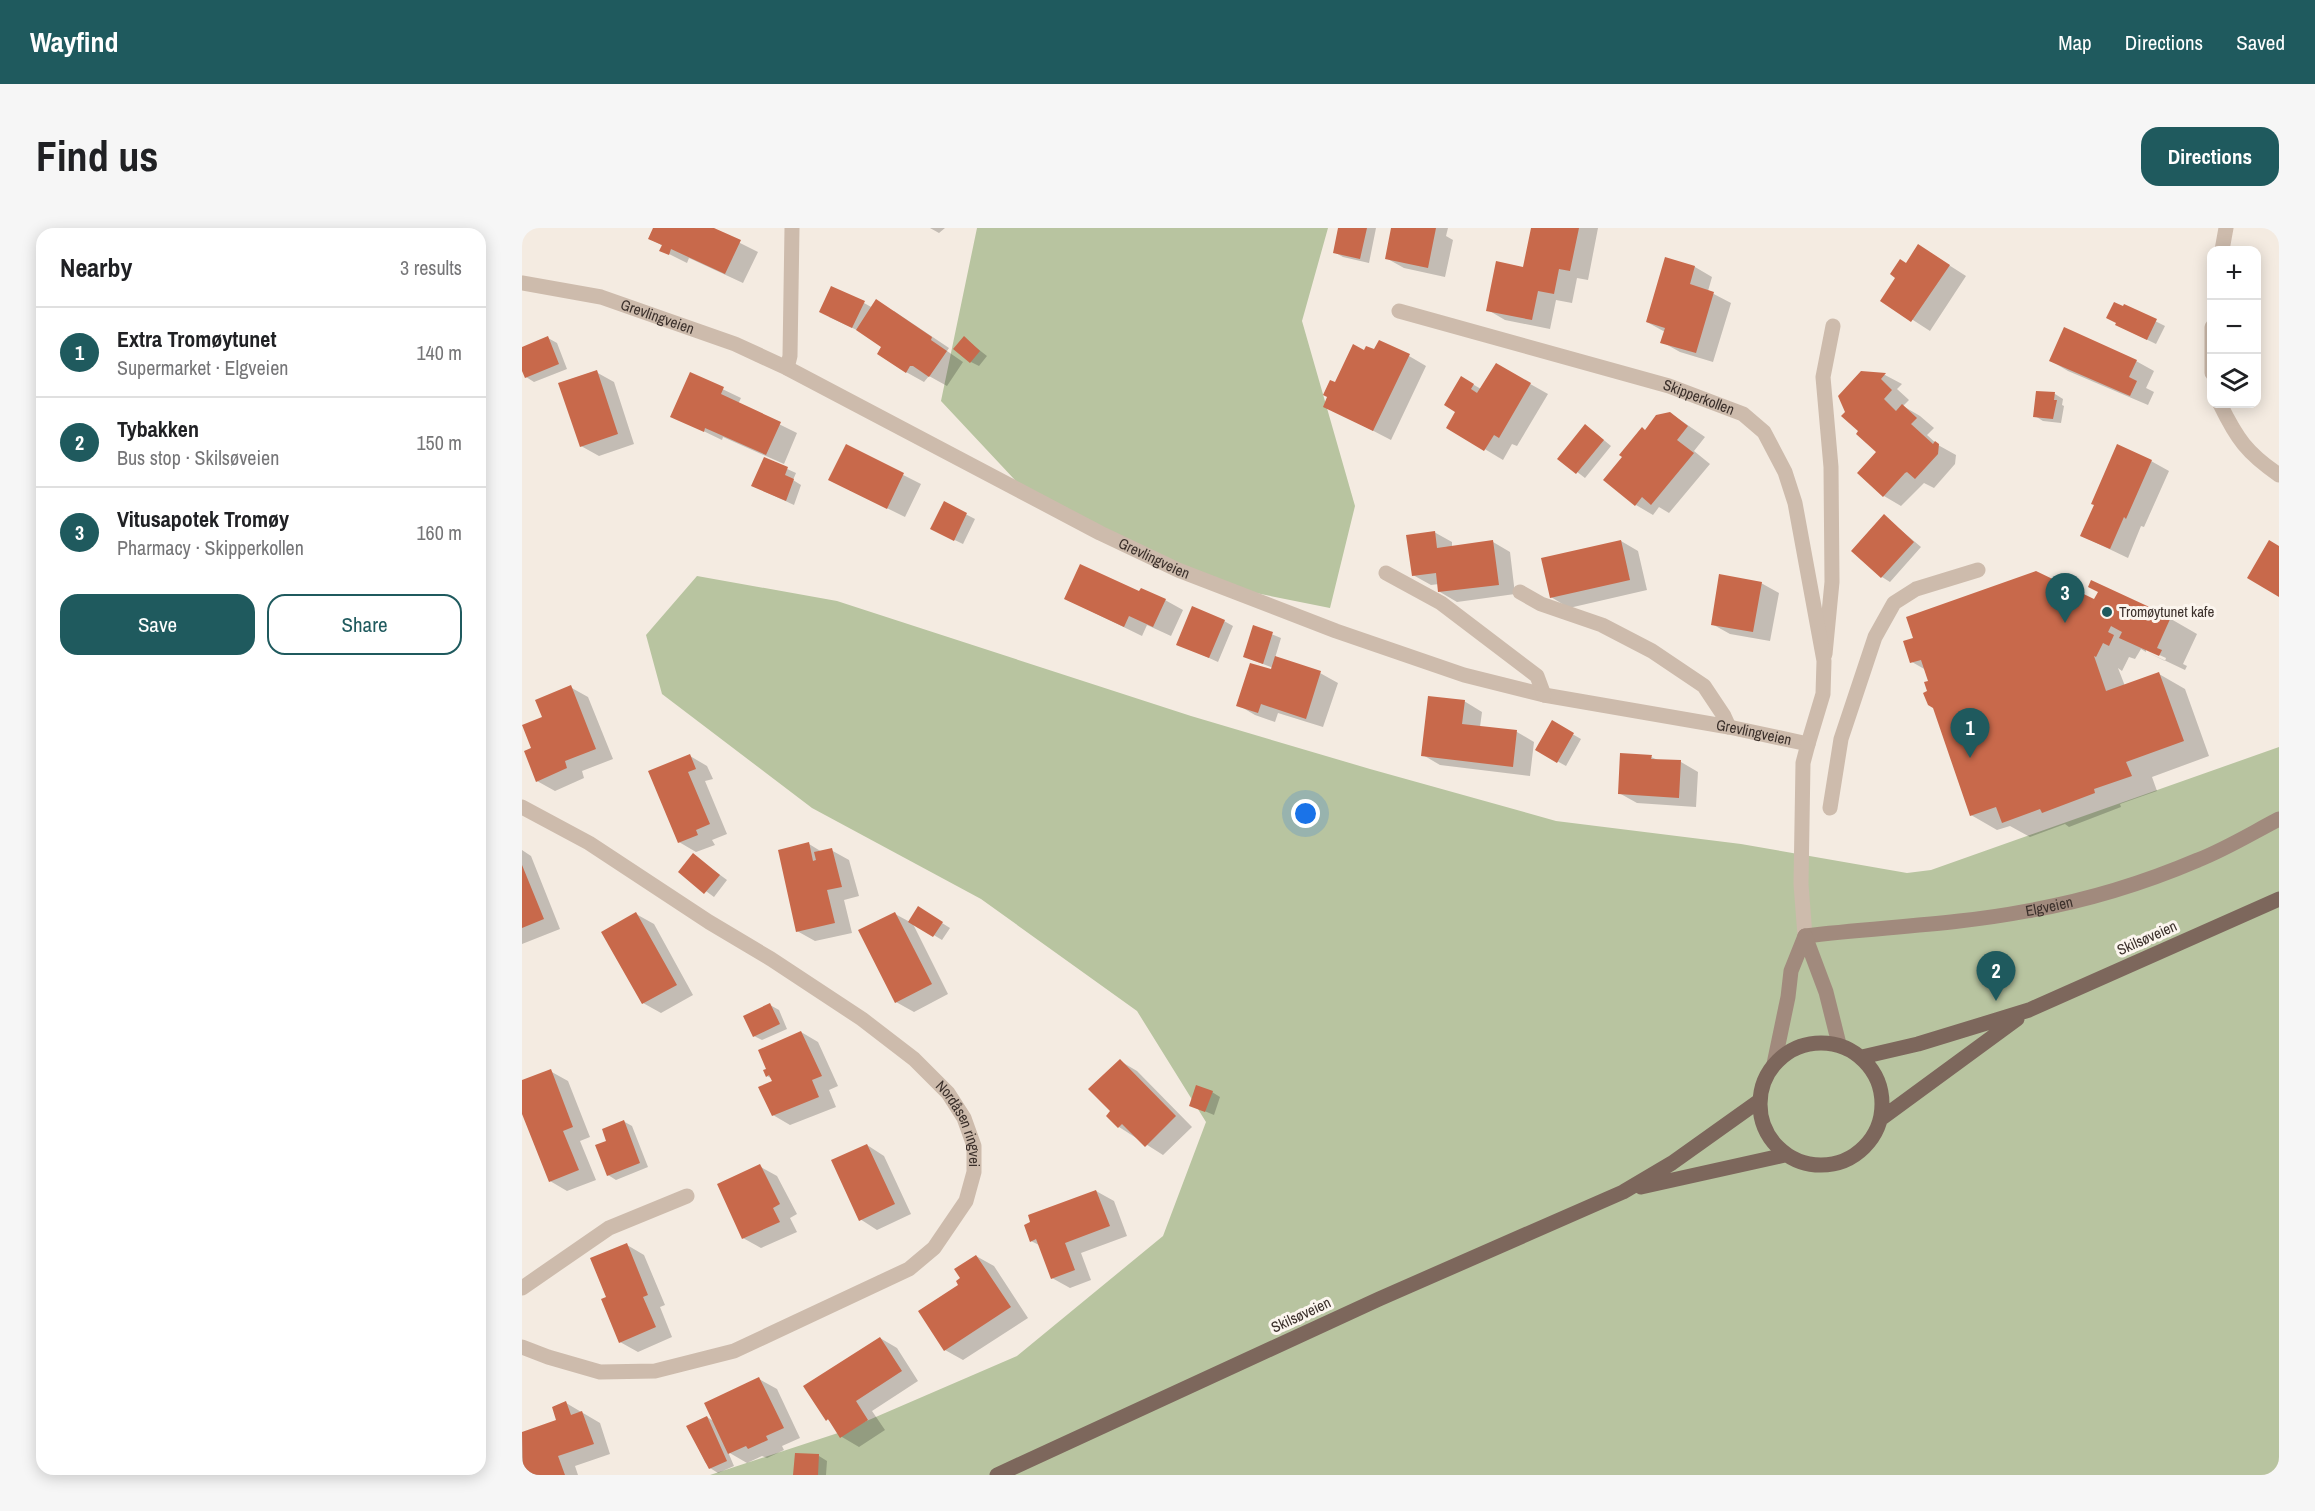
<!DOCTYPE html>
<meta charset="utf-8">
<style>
:root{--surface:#fff;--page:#f6f6f6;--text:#202124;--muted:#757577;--line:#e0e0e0;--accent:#1f5a5e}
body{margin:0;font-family:"Archivo Narrow",sans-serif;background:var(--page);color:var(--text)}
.controls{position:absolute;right:18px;top:18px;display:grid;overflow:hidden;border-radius:12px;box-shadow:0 3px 15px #0003}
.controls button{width:54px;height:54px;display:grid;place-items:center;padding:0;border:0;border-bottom:2px solid var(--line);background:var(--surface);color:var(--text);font:30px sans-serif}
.you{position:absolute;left:784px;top:586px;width:21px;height:21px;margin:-15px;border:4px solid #fff;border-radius:50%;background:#1a73e8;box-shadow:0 0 0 9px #1a73e833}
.badge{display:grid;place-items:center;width:39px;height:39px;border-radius:50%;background:var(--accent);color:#fff;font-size:20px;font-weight:700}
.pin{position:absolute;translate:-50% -50px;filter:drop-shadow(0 2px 3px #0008)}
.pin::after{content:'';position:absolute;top:32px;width:21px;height:18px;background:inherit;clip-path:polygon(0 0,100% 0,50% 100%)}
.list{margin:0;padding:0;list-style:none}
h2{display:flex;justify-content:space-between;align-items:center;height:78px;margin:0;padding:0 24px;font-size:26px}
h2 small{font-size:20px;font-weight:400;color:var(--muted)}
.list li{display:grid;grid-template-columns:39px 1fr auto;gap:18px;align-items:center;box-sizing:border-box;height:90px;padding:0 24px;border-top:2px solid var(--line)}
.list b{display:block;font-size:22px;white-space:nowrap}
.list p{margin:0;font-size:20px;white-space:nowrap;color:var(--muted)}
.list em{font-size:20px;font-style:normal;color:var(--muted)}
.actions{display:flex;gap:12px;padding:18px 24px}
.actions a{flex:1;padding:14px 0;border:2px solid var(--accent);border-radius:18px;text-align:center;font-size:21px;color:var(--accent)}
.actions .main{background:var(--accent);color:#fff}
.icon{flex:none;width:33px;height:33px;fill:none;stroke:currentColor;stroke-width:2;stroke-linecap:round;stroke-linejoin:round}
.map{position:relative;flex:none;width:1757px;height:1247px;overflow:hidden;border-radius:18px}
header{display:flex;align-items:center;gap:36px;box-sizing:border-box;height:84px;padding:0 30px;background:var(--accent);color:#fff}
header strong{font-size:28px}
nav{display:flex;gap:33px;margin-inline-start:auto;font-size:21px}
.intro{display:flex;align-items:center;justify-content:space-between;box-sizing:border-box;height:144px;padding:0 36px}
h1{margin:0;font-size:42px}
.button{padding:15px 27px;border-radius:18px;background:var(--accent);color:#fff;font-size:21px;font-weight:700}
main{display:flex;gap:36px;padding:0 36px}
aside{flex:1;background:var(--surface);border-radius:18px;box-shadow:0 3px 15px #0003}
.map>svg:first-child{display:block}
.green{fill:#b8c4a0}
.shadow{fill:#0003}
.building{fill:#c8694b}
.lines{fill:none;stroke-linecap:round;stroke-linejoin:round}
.lane{stroke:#cdbbac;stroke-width:15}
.street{stroke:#cdbbac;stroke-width:15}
.secondary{stroke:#a18a7d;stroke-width:15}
.primary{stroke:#7d675c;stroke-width:15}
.poi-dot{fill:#1f5a5e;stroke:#fbf5ee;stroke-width:2}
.labels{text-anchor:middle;stroke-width:6;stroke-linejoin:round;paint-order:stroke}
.street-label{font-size:15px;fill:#3b302b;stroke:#fbf5ee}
.poi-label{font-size:15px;fill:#3b302b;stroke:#fbf5ee;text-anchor:start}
</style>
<header>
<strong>Wayfind</strong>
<nav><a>Map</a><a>Directions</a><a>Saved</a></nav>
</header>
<div class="intro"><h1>Find us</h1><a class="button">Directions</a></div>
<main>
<aside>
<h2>Nearby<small>3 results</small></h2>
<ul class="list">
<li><span class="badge">1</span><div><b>Extra Tromøytunet</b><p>Supermarket · Elgveien</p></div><em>140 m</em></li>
<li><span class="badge">2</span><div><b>Tybakken</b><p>Bus stop · Skilsøveien</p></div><em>150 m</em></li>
<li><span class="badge">3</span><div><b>Vitusapotek Tromøy</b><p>Pharmacy · Skipperkollen</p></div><em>160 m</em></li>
</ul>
<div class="actions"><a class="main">Save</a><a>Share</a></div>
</aside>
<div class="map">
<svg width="1757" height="1247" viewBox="0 0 1757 1247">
<rect width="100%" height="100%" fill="#f4ebe1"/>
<path class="green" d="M455 0H806L780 93 833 278 808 380 674 353 508 268 419 173Z
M175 348 315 373 669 488 848 541 1034 593 1219 616 1385 645 1409 642 1757 519V1247H188L319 1204 495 1128 641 1008 684 894 615 783 459 671 290 580 140 466 124 407Z"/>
<path class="shadow" d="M133 0H188L236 24 221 55 167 30 165 35 139 22 141 18 128 11Z
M408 0H423L417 5Z
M818 0H854L847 35 821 29 812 24Z
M871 0H926L924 8 931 12 923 49 882 40 864 30Z
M1010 0H1076L1066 52 1055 50 1050 75 1034 72 1028 101 983 92 966 82 1002 41Z
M1397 18 1444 48 1408 103 1360 72Z
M1144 31 1173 39 1190 49 1186 63 1209 75 1191 134 1158 124 1140 114 1143 104 1125 94Z
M342 75 351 80 372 83 427 120 425 123 441 134 425 158 407 148 402 154 384 144 362 119 339 104 307 89Z
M1603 78 1643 98 1634 116 1603 101Z
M26 110 35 115 45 141 12 154 4 149 0 139V121Z
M442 110 465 128 457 138 449 134Z
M853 123 887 128 904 138 869 212 803 178 843 124Z
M1529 133H1614L1632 143 1624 160 1632 164 1626 177 1546 143Z
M974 137 1026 166 995 218 990 216 981 232 926 199 935 183 940 150 959 161Z
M74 144 92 154 112 216 77 228 59 218Z
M1339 144 1363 147 1380 156 1375 161 1387 172 1381 178 1398 188 1412 200 1405 207 1416 217 1434 227 1433 236 1412 260 1402 255 1379 278 1362 268 1356 223Z
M169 146 219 170 216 176 275 205 262 236 201 209 200 212 150 188Z
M1515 164 1533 166 1541 171 1540 177 1542 178 1539 195 1521 193 1513 188Z
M1148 185 1183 209 1172 223 1188 236 1147 285 1137 279 1131 287 1114 277 1123 203Z
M1071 203 1089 218 1063 250 1037 230Z
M324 218 399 256 383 289 308 252Z
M243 231 274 245 271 252 279 257 272 277 231 258Z
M1629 233 1647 243 1622 299 1619 298 1606 330 1560 308Z
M422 275 453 291 441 316 418 305Z
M1362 288 1399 319 1368 354 1360 349Z
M912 304 930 314V319L971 314 988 324 993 366 935 374 918 364 917 356 909 357 891 347Z
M1099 313 1116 323 1125 362 1047 380 1029 369Z
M1570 354 1649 391 1675 406 1661 436 1665 438 1663 442 1625 424 1643 433 1644 430 1624 421V424L1619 421 1613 431 1607 429 1600 443 1596 440 1603 458 1637 446 1663 461 1687 528 1630 549 1635 563 1598 576 1599 579 1547 599 1543 596 1508 609 1488 598 1475 602 1449 587 1407 464 1408 454 1404 442 1390 434 1573 373 1577 364Z
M1239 355 1257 365 1248 413 1208 406 1190 396Z
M618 365 643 372 661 382 649 408 625 397 620 408 544 371Z
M702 393 711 398 696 434 656 416Z
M732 399 759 410 753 430 798 445 816 455 801 499 756 485 753 494 733 487 716 477 751 440 723 429Z
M48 459 66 469 91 531 60 543 62 550 33 563 15 553 11 521 22 490Z
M942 473 960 484 958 499 995 504 1012 514 1008 548 918 537 901 527Z
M1031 495 1059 511 1044 538 1015 522Z
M168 528 185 538 191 551 183 553 205 606 190 612 193 617 174 624 157 614Z
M1129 529 1136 532 1159 534 1176 544 1174 579 1115 575 1097 565Z
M287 616 300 624 309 622 327 632 337 668 322 672 330 705 293 713 275 703Z
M0 622 9 628 38 701 0 716Z
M171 627 205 652 192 669 158 644Z
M396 680 428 700 420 712 390 694 426 766 392 784 374 774 373 686 388 694Z
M114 686 132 696 171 767 139 785 121 775Z
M248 777 257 782 265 801 240 812 232 808Z
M279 804 296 814 316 858 307 862 314 879 268 897 251 887V851L245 848Z
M598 833 615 843 670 899 641 927 597 899 590 883Z
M28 843 46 853 68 909 58 913 74 952 45 963 28 953 0 882V854Z
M690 864 698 869 692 887 668 877Z
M101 893 110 898 126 939 94 952 86 947V914Z
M345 917 362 928 389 986 355 1002 338 991Z
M237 938 255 948 275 986 268 990 275 1004 239 1020 221 1010Z
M574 963 592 973 605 1008 559 1025 569 1052 548 1060 530 1050 519 1018 509 1013Z
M105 1017 122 1027 143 1077 138 1079 150 1109 116 1124 98 1114 86 1069Z
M454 1028 472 1038 506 1090 441 1132 423 1122 438 1057Z
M358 1110 375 1120 396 1153 350 1183 363 1202 337 1219 320 1209 309 1194 305 1191Z
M237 1151 255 1161 278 1210 260 1218 262 1222 245 1230 240 1228 225 1235 206 1224 212 1238 196 1245 188 1240 183 1234 166 1198 185 1189 193 1194Z
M44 1175 78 1195 88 1226 53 1238 56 1247H3L0 1240V1205L36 1193Z
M297 1228 305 1233 304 1247H273Z"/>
<path class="building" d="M131 0H192L219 12 203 46 149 21 147 27 137 23 140 17 126 11Z
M816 0H845L838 31 811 25Z
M869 0H914L906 40 863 31Z
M1009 0H1057L1048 43 1037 41 1032 66 1016 63 1010 92 964 83 974 33 1001 39Z
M1396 16 1428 37 1389 94 1358 73 1373 50 1368 46 1378 31 1384 35Z
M1143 29 1173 38 1168 56 1192 64 1174 125 1138 115 1143 100 1124 94Z
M309 58 343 73 330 100 297 84Z
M354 71 410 109 409 112 425 123 407 149 391 138H388L384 145 355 126 359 119 334 102Z
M1592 74 1601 78 1602 76 1635 91 1625 112 1593 97 1594 95 1584 90Z
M1542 99 1615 132 1607 149 1615 153 1608 168 1527 133Z
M26 108 37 136 3 150 0 143V119Z
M442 108 458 123 448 135 431 121Z
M857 112 888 126 851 203 801 179 805 169 801 167 808 152 813 154 831 116 842 122 844 118 852 121Z
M974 135 1009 155 977 210 972 207 962 223 924 200 933 184 922 177 939 148 952 156 949 161 955 165Z
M75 142 96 206 58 219 36 155Z
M1339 143 1364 145 1359 151 1370 162 1362 171 1374 183 1380 176 1395 190 1389 196 1411 216 1413 213 1417 216 1416 226 1393 251 1385 244 1383 245 1361 269 1335 245 1354 224 1334 206 1336 203 1319 188 1323 184 1316 168Z
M168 144 202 159 199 166 259 194 244 227 183 200 182 204 148 189Z
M1514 163 1533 164 1532 172H1535L1531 191 1511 189Z
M1148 184 1166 198 1155 212 1172 225 1129 277 1120 269 1113 278 1081 252 1100 229 1097 227 1120 199 1123 202 1134 187Z
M1063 196 1082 212 1054 246 1035 231Z
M324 216 382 245 365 281 306 252Z
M1595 216 1630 232 1604 291 1602 289 1588 321 1558 308 1572 277 1569 276Z
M242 229 266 239 263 247 272 251 264 273 229 258Z
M422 273 445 285 432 313 408 301Z
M1362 286 1392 314 1359 350 1329 323Z
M913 303 915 320 971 312 977 357 916 364 914 345 890 348 884 307Z
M1099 312 1108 352 1028 370 1019 330Z
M1747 312 1757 318V369L1725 350Z
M558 336 617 363 619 360 644 371 631 399 607 388 602 399 542 371Z
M1514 343 1572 371 1576 364 1566 359 1569 352 1649 389 1635 420 1640 422 1637 428 1597 410 1600 404 1589 398 1586 404 1592 407 1587 418 1581 415 1574 429 1572 428 1584 463 1637 444 1662 513 1604 534 1610 548 1572 561 1573 565 1520 585 1518 581 1480 595 1474 579 1448 588 1411 480 1406 477 1401 465 1405 463 1402 454 1406 453 1399 432 1388 435 1381 413 1391 410 1384 389Z
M1197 346 1240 354 1231 404 1189 397Z
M670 378 703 392 687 430 654 417Z
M731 397 751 404 741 436 721 429Z
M753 428 799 443 784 491 739 476 736 485 714 478 728 435 749 441Z
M49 457 74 521 43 533 45 540 14 554 2 523 9 520 0 497 20 489 13 472Z
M906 468 943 472 940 496 995 502 991 539 899 528Z
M1030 492 1052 505 1035 535 1013 522Z
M1098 525 1130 527 1129 531 1159 532 1157 570 1096 566Z
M168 526 174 541 166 544 188 596 174 602 176 607 156 615 126 543Z
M287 614 291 633 294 632 292 624 310 620 320 659 305 662 313 695 274 704 256 622Z
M171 625 198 647 182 666 156 644Z
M0 637 22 691 0 700Z
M396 678 421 694 411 709 386 694Z
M114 684 155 757 120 776 79 704Z
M373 684 410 756 373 775 336 702Z
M248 775 258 796 231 809 221 788Z
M279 803 300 848 290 852 297 869 250 888 236 859 250 853 247 847 244 849 241 842 244 841 236 822Z
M598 831 654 888 623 919 600 896 596 900 584 888 588 883 566 861Z
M29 841 51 899 41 903 57 942 27 954 0 886V852Z
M674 857 691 863 683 884 667 878Z
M102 892 118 935 85 948 73 917 84 913 80 901Z
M345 916 373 976 337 993 309 932Z
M238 936 258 976 251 980 258 994 220 1011 195 956Z
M574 962 588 998 543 1015 553 1042 529 1051 514 1011 508 1014 502 997 508 994 506 987Z
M105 1015 126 1067 121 1069 134 1099 97 1115 79 1071 84 1069 68 1030Z
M454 1027 489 1079 422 1123 396 1083 436 1057 434 1053 438 1050 432 1041Z
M358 1109 380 1143 334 1173 346 1192 318 1210 306 1191 304 1193 281 1158Z
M237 1149 262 1200 244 1208 246 1212 226 1221 224 1218 206 1226 182 1175Z
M44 1173 49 1187 60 1183 72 1216 36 1228 43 1247H1L0 1204 34 1192 30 1179Z
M185 1188 205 1233 187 1241 164 1198Z
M273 1225 297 1226 296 1247H271Z"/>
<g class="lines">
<path class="lane" d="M1303 426 1310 354 1309 239 1301 149 1311 98
M1308 580 1319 511 1353 409 1372 375 1394 361 1456 342"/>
<g class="street">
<path d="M1700 22 1704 0"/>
<path id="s1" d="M0 55 79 69 213 116 265 140 578 305 656 342 814 403 942 447 1022 467 1207 499 1286 516 1281 535 1279 656 1283 708"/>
<path id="s2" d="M877 83 1147 158 1221 186 1242 204 1263 244 1273 275 1302 433 1301 466 1286 516"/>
<path d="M1690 99V145"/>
<path d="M265 140 268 128 270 0"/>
<path d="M1698 176C1715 211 1725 225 1757 247"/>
<path d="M864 345 919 375 1015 448 1022 467"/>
<path d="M998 364 1019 376 1080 397 1130 423 1182 458 1202 488 1207 499"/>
<path id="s3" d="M0 579 67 615 187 694 249 731 340 791 392 831 426 865 442 890 452 918V944L444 973 412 1020 387 1041 212 1123 133 1143 78 1144 26 1129 0 1119"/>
<path d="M0 1060 87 1000 165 968"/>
</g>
<g class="secondary">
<path id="s4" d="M1283 708C1357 699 1432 697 1505 683 1563 673 1622 655 1676 632 1704 621 1730 605 1757 591"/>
<path d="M1252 836 1266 769 1269 743 1283 708 1304 764 1317 816"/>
</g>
<path class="primary" d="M1238 876a61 61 0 1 1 122 0a61 61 0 1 1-122 0Z
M1340 829 1396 816 1507 782 1757 671
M1360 890 1495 791
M1119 959 1263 927
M475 1247 857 1071 1101 964 1150 935 1237 873"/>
</g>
<circle class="poi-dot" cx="1585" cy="384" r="6"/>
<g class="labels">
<g class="street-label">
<text dy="5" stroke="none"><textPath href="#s1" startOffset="140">Grevlingveien</textPath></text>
<text dy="5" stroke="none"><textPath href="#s2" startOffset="312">Skipperkollen</textPath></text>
<text dy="5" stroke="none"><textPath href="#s1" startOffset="693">Grevlingveien</textPath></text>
<text dy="5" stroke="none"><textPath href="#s1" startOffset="1320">Grevlingveien</textPath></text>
<text dy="5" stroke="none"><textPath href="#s4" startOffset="246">Elgveien</textPath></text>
<text transform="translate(1625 710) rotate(-24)" y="5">Skilsøveien</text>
<text dy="5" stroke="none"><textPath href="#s3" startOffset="548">Nordåsen ringvei</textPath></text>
<text transform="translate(779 1087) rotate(-25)" y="5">Skilsøveien</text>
</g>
<g class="poi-label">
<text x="1597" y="389">Tromøytunet kafe</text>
</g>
</g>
</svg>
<div class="controls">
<button>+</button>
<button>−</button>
<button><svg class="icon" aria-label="layers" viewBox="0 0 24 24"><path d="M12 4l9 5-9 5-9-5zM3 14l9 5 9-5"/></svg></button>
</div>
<div class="you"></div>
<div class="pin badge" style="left:1448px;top:530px">1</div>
<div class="pin badge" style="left:1474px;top:773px">2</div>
<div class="pin badge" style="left:1543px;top:395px">3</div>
</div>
</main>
